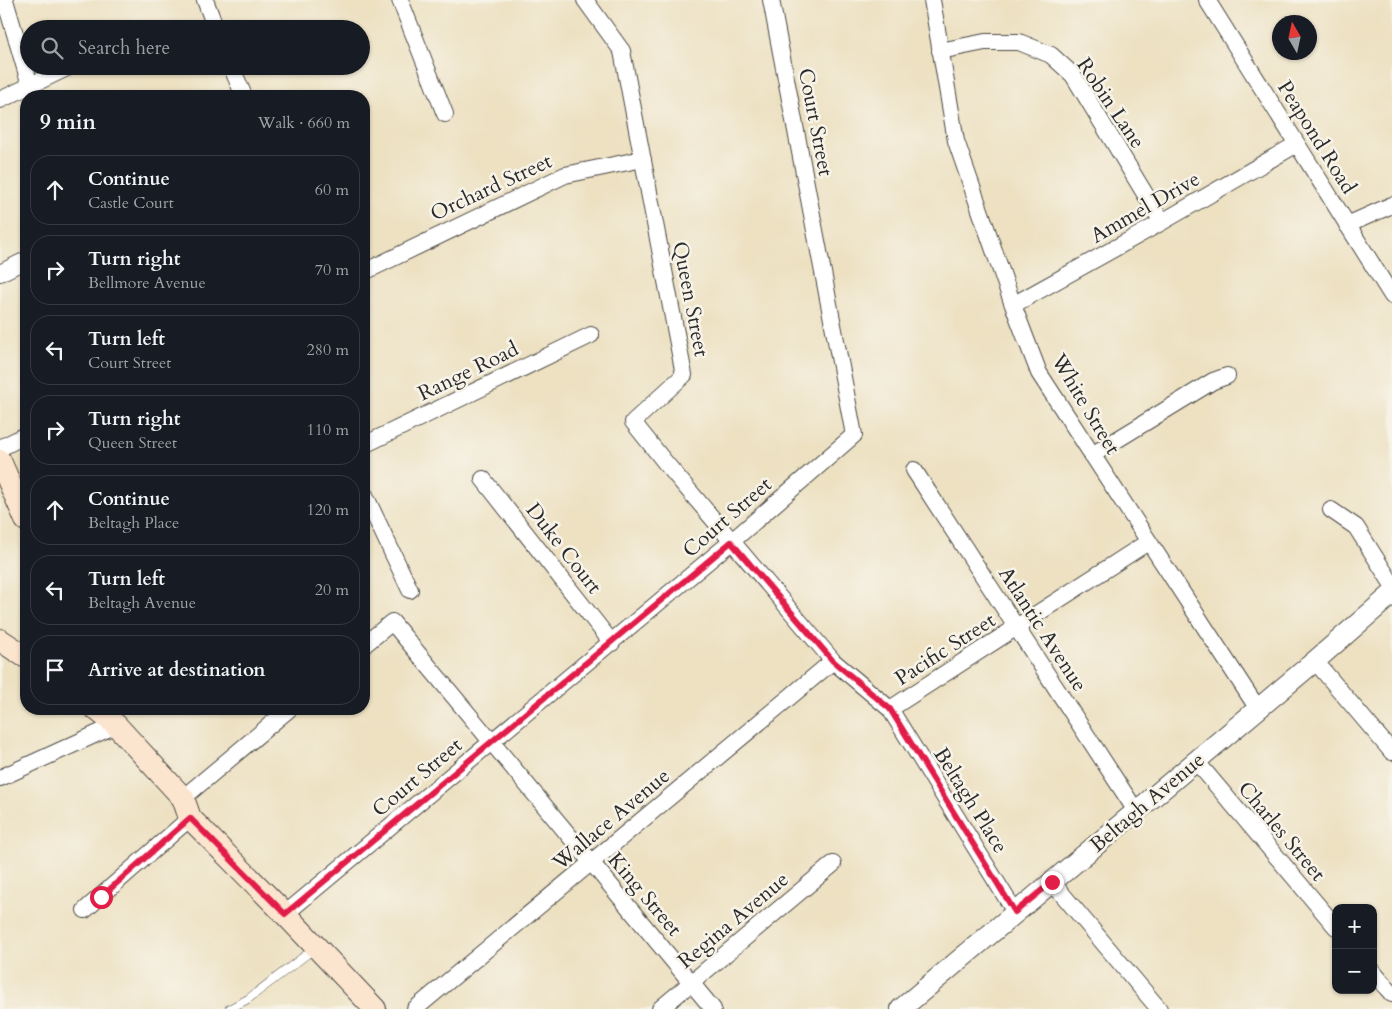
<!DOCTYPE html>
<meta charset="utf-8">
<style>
:root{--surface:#171b24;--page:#20242c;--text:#f1f3f6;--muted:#9ea1a6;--line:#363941}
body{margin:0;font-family:Cardo,serif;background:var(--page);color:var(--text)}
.controls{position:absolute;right:15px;bottom:15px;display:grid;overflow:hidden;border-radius:10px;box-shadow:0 1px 4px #0004}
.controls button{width:45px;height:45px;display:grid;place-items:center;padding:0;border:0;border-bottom:1px solid var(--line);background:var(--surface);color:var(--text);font:25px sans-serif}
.compass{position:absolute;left:1272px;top:15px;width:45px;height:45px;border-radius:50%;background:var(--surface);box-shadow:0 1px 4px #0004;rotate:351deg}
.stop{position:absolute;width:15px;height:15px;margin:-11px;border:4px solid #e11d48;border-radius:50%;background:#fff}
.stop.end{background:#e11d48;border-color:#fff;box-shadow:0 1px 5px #0008}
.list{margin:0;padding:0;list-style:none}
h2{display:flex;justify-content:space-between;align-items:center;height:65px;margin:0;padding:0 20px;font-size:21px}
h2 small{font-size:16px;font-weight:400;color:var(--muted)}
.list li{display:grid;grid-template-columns:32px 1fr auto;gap:15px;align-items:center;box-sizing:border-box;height:70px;margin:0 10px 10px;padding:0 10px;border:1px solid var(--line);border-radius:20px}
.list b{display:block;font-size:19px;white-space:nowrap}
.list p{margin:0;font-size:16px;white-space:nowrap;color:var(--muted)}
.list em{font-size:16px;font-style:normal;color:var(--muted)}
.icon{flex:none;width:28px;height:28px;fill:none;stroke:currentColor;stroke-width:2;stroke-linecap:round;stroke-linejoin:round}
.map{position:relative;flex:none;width:1392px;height:1009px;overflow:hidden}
.search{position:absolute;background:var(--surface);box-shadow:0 1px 4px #0004;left:20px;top:20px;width:350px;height:55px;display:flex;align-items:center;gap:12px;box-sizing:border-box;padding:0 18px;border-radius:28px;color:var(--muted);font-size:19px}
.panel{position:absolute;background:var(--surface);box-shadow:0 1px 4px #0004;left:20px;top:90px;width:350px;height:625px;border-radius:20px}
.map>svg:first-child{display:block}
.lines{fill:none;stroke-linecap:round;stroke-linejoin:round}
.service-casing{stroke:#484642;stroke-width:9}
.minor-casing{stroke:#484642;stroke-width:18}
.tertiary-casing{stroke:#484642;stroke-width:22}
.secondary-casing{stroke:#484642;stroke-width:24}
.service{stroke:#fff;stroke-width:8}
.minor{stroke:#fff;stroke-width:16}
.tertiary{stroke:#fff;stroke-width:20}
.secondary{stroke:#fce5cf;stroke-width:22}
.route{stroke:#e11d48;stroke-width:6}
.labels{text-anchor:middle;stroke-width:5;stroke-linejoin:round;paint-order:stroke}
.street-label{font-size:21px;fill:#2b2b2b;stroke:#f7f3e8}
</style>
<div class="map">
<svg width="1392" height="1009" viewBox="0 0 1392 1009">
<rect width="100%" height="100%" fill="#f7f3e8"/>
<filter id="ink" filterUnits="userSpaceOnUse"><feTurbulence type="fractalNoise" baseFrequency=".02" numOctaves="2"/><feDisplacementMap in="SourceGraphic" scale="10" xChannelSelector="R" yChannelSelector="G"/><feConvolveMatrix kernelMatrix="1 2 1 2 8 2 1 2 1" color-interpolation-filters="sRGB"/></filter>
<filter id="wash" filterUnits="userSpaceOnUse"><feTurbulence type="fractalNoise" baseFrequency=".0096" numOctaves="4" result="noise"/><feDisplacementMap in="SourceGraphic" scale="20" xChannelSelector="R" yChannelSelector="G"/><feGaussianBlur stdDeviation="1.12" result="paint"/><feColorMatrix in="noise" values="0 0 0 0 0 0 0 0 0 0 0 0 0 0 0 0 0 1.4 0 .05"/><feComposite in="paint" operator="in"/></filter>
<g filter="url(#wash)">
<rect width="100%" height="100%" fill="#ede1c2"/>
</g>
<g filter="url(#ink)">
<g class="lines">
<g class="service-casing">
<path id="service" d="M229 1009 248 999 315 948"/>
</g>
<g class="minor-casing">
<path id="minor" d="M5 0 30 85
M205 0 216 29
M400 0 445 114
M585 0 622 51 684 375 633 422 664 461 833 661 890 709 1015 912
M932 0 956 141 1013 305 1039 373 1258 709
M1207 0 1392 296
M940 51 985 42H1019L1051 55 1073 75 1162 222
M231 66 244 96
M0 100 71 66
M1347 225 1392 205
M364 272 565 175 643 159
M0 273 26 260
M1013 305 1162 222 1297 144
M364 445 591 335
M0 448 26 435
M1092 455 1213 381 1227 376
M914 470 1136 811
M483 479 612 643
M364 493 410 590
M1331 510 1356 527 1392 584
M364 645 392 622 713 1009
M1315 661 1392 752
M890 709 1148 542
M1196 761 1336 927
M0 778 116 725
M183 798 289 709
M1052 882 1159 1009
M85 910 190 818
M285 914 731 542 854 435 771 0
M1373 972 1392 994
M415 1009 833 661
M660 1009 833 864"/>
</g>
<g class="tertiary-casing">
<path id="tertiary" d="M901 1009 1315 661 1392 594"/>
</g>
<g class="secondary-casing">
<path id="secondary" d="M0 461 26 520
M0 640 26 657
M96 709 116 725 183 798 190 818 285 914 375 1009"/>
</g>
<use href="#service" class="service"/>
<use href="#minor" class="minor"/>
<use href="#tertiary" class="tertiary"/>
<use href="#secondary" class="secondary"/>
</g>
</g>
<g class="lines" filter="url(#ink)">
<path class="route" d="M101 897 190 818 285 914 731 542 833 661 890 709 1015 912 1052 882"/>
</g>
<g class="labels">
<g class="street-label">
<text transform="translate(1111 103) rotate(56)" y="7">Robin Lane</text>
<text transform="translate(816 122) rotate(79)" y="7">Court Street</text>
<text transform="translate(1317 137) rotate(58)" y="7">Peapond Road</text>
<text transform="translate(491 187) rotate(-25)" y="7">Orchard Street</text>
<text transform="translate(1145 207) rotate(-30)" y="7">Ammel Drive</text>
<text transform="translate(691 299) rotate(79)" y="7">Queen Street</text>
<text transform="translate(468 371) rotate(-26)" y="7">Range Road</text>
<text transform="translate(1086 404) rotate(59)" y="7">White Street</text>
<text transform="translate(727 517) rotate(-41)" y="7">Court Street</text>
<text transform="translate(564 548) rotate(52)" y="7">Duke Court</text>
<text transform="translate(1043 629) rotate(57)" y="7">Atlantic Avenue</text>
<text transform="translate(945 649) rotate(-33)" y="7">Pacific Street</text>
<text transform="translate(417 777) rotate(-40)" y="7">Court Street</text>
<text transform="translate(971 800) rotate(58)" y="7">Beltagh Place</text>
<text transform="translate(1147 802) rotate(-40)" y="7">Beltagh Avenue</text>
<text transform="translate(611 819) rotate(-40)" y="7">Wallace Avenue</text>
<text transform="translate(1282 831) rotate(50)" y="7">Charles Street</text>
<text transform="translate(645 894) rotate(50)" y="7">King Street</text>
<text transform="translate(733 920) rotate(-40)" y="7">Regina Avenue</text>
</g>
</g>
</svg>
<div class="controls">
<button>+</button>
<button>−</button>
</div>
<svg class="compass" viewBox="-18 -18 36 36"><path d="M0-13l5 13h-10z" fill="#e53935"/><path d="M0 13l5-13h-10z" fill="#9ea1a6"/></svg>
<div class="stop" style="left:101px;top:897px"></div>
<div class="stop end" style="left:1052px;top:882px"></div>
<div class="search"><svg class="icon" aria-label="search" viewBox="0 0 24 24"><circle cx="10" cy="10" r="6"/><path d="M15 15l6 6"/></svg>Search here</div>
<section class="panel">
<h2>9 min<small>Walk · 660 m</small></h2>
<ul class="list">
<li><svg class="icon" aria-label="ahead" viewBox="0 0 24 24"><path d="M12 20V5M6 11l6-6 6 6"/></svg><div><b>Continue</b><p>Castle Court</p></div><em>60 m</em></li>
<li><svg class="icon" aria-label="right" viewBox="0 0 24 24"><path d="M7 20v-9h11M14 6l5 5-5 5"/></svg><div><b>Turn right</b><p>Bellmore Avenue</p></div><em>70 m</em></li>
<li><svg class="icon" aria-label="left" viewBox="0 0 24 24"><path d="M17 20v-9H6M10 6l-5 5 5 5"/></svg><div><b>Turn left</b><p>Court Street</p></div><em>280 m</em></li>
<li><svg class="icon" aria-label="right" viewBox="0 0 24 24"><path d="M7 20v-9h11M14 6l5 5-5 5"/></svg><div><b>Turn right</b><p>Queen Street</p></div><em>110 m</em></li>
<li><svg class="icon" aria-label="ahead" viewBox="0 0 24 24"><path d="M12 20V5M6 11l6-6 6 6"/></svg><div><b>Continue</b><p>Beltagh Place</p></div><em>120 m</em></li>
<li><svg class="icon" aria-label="left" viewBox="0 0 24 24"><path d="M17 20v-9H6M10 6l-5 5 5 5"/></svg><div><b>Turn left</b><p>Beltagh Avenue</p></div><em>20 m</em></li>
<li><svg class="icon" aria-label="arrive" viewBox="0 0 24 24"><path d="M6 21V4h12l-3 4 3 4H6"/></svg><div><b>Arrive at destination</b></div></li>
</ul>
</section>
</div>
